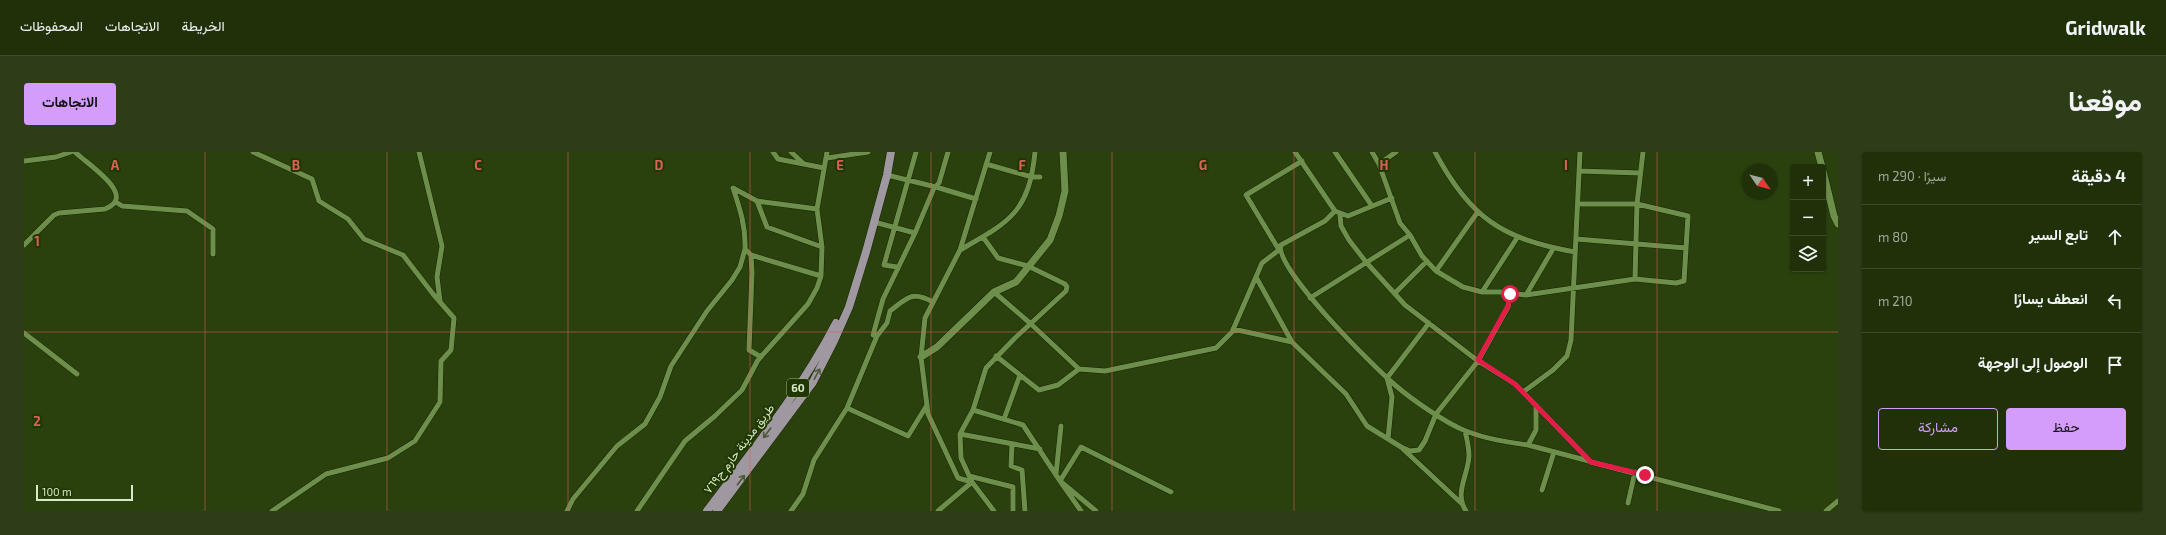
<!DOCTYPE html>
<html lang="ar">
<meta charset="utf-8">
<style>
:root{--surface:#20310a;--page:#2d3d18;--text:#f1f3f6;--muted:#a2a99c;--line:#3d4c2b;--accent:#d49cfb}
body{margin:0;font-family:"Exo 2",Vazirmatn,sans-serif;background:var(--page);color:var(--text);direction:rtl}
.controls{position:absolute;right:12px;top:12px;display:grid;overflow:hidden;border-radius:4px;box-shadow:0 1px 3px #0004}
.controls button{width:36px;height:36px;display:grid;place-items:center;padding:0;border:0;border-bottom:1px solid var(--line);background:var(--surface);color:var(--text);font:20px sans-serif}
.compass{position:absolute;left:1718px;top:12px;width:36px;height:36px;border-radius:50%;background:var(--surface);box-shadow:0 1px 3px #0004;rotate:125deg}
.scale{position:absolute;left:12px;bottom:10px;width:97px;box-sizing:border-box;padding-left:4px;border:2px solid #d7eac7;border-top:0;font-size:11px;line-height:14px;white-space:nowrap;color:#d7eac7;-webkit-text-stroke:3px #203701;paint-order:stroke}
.stop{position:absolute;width:12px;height:12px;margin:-9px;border:3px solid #e11d48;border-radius:50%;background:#fff}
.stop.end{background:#e11d48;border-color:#fff;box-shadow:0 1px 4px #0008}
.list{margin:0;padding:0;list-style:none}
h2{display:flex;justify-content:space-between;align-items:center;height:52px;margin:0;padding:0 16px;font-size:17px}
h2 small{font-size:13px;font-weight:400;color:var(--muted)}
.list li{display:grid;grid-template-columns:26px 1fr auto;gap:12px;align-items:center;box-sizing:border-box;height:64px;padding:0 16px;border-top:1px solid var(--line)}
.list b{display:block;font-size:15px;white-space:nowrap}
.list em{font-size:13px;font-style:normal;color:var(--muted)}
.actions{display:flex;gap:8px;padding:12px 16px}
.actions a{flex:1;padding:9px 0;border:1px solid var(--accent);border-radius:4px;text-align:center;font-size:14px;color:var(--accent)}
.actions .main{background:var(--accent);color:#111}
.icon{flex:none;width:22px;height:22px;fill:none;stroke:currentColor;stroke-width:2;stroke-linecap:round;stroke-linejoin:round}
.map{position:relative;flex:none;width:1814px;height:359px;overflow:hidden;direction:ltr;border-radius:4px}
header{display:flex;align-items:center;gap:24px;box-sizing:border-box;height:56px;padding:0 20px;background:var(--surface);border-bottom:1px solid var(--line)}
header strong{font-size:19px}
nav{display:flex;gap:22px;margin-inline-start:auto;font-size:14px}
.intro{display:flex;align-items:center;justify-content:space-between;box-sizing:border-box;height:96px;padding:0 24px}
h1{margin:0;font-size:28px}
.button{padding:10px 18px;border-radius:4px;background:var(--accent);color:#111;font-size:14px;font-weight:700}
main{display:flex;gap:24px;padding:0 24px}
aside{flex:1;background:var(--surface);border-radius:4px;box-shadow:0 1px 3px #0004}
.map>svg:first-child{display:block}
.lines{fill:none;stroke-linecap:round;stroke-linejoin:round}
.street-casing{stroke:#162603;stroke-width:6}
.secondary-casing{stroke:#162603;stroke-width:8}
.primary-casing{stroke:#162603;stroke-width:9}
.street{stroke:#6e8f4c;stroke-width:5}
.secondary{stroke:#6e8f4c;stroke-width:7}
.primary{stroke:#a098a1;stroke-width:8}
.oneway{stroke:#4d5939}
.route{stroke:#e11d48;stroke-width:5}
.grid{fill:none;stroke:#d66258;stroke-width:1;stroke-opacity:0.55}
.labels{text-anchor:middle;stroke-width:4;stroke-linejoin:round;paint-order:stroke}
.shield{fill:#203701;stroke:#a0b48c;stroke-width:1}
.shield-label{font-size:11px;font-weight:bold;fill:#d7eac7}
.street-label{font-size:12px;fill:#d7eac7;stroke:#203701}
.grid-label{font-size:13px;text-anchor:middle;font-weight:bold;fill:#d66258;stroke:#203701;stroke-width:4;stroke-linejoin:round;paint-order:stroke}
</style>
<header>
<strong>Gridwalk</strong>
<nav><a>الخريطة</a><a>الاتجاهات</a><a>المحفوظات</a></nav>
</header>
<div class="intro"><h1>موقعنا</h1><a class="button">الاتجاهات</a></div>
<main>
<aside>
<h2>4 دقيقة<small>سيرًا · 290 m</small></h2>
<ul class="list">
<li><svg class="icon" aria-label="ahead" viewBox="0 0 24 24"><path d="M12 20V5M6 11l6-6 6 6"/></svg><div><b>تابع السير</b></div><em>80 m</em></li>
<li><svg class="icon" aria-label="left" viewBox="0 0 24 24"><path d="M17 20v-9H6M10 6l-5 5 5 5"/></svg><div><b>انعطف يسارًا</b></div><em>210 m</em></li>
<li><svg class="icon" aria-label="arrive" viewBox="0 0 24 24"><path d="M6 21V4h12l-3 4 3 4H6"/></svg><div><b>الوصول إلى الوجهة</b></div></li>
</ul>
<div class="actions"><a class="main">حفظ</a><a>مشاركة</a></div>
</aside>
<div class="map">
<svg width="1814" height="359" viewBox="0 0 1814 359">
<rect width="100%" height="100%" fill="#2a410d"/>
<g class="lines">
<g class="street-casing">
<path id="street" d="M229 0 288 27 295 49 324 67 340 87 379 103 409 142 430 166 427 198 417 209 416 250 391 289 364 306 302 322 248 359
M395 0 418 94 413 125 416 149
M749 0 754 7 800 16
M767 0 780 12
M966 0 936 98 901 166 897 205 904 262 934 326 948 330 970 359
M1271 0 1311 59 1324 64 1368 46
M1311 0 1348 54
M1348 0 1355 12 1376 71 1386 83 1398 104 1412 119 1439 135 1458 140H1476L1502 143 1611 127 1652 131 1660 129 1664 64 1613 52H1554
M1411 0C1446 66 1478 87 1551 100
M803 6 844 0
M0 9 32 5 47 0
M962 12 1008 25H1016
M1355 12 1372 0
M1555 19 1616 21
M863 23 912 35 952 47
M733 49 793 57
M92 50 98 54 163 59 189 77V102
M1311 59 1301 69 1257 93C1249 115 1351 216 1371 233 1387 247 1423 272 1442 279 1462 287 1483 290 1504 293L1512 278V253
M1316 62 1317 74 1325 88 1342 110 1381 153 1454 209 1491 232 1567 310 1755 359
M850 70 891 81
M1552 87 1662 96
M0 93 30 63 35 61 81 57C115 44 63 12 51 0
M936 98C985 70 1005 61 1011 0
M727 103 797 124
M873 115 860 113 892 0
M1412 119 1453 61
M1232 125 1268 190 1322 242 1343 274 1377 295 1386 299 1395 298 1401 289 1412 262 1454 209 1484 155 1486 142
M1611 127 1613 52 1619 0
M970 140 1007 172 1055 217 1081 219 1192 196 1208 180 1238 111 1255 98 1222 43 1278 9
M1458 140 1493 86
M1371 141 1403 109
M1502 143 1529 97
M1286 146 1386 83
M1209 177 1268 190
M0 181 53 222
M853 184 849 183 859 147 891 81 910 36 915 31 924 0
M972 204 1015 238 1034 233 1055 217
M737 205 725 198 728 121 727 103 721 97C722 75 716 57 709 36L733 49 743 75 798 95
M1499 240 1529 218 1543 204 1547 188 1556 0
M823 256 884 284 903 253
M949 258 999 273 1036 329 1072 359
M980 267 996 223
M1441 279C1443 287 1445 296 1445 304 1444 324 1430 341 1442 359
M936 282 1016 297
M1364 287 1368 245 1363 226 1405 171
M988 292 987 314 998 318 1001 359
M1504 293 1565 309
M1379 297 1437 351
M1032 322 1037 274
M945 324 989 335V359
M1518 338 1530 300
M1604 351 1611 320
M543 359 549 347 593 294 621 272 636 245 647 214 683 159 708 128 716 115 721 97
M613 359 661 289 691 264 718 238 734 208 784 152 793 136 797 124 798 95 793 57 803 0
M767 359 779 342 790 308 823 256 853 184 863 171 866 159C883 146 888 138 909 150
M914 359 948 330 937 306 936 282 949 258 962 216 991 186 1042 139 1043 135 1041 132 1004 114 974 106 959 85
M1057 359 1036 329 1057 295 1147 340
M1802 359 1814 349"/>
</g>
<g class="secondary-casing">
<path id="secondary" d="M1794 0 1798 15
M1799 19 1810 64 1814 72
M897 205 913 195 970 140 992 130 1026 88 1035 64 1041 39 1039 0"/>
</g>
<g class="primary-casing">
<path id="primary" d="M683 359C729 298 777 239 812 171
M693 359 789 230 810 189 825 155 842 100 863 23 867 0"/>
</g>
<use href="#street" class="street"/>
<use href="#secondary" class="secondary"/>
<use href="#primary" class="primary"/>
</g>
<defs><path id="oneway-shaft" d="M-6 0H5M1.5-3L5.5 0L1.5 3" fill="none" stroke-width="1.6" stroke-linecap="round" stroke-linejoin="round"/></defs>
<g class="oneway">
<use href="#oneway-shaft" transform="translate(793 222) rotate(-62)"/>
<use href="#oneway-shaft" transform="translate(743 281) rotate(127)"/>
<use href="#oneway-shaft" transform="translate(717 328) rotate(-53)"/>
</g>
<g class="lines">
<path class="route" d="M1486 142 1484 154 1454 208 1491 232 1567 310 1621 323"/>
</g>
<path class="grid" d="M181 0V359M363 0V359M544 0V359M726 0V359M907 0V359M1088 0V359M1270 0V359M1451 0V359M1633 0V359M0 180H1814"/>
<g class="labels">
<rect class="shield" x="763" y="227" width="22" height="18" rx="3"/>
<g class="shield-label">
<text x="774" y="240">60</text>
</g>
<g class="street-label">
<text transform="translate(715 297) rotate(-53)" y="4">طريق مدينة حارم ح٧٦٩</text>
</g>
</g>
<g class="grid-label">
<text x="91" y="18">A</text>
<text x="272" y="18">B</text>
<text x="454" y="18">C</text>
<text x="635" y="18">D</text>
<text x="816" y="18">E</text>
<text x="998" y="18">F</text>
<text x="1179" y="18">G</text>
<text x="1360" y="18">H</text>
<text x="1542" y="18">I</text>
<text x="13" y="94">1</text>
<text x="13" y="274">2</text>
</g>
</svg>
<div class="controls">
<button>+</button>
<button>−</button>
<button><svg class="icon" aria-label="layers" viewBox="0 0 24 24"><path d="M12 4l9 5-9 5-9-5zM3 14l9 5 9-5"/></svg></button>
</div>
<svg class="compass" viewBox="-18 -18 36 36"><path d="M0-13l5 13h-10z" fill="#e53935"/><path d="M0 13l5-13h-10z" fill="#a2a99c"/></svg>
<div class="scale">100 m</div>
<div class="stop" style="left:1486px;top:142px"></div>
<div class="stop end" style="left:1621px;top:323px"></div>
</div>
</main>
